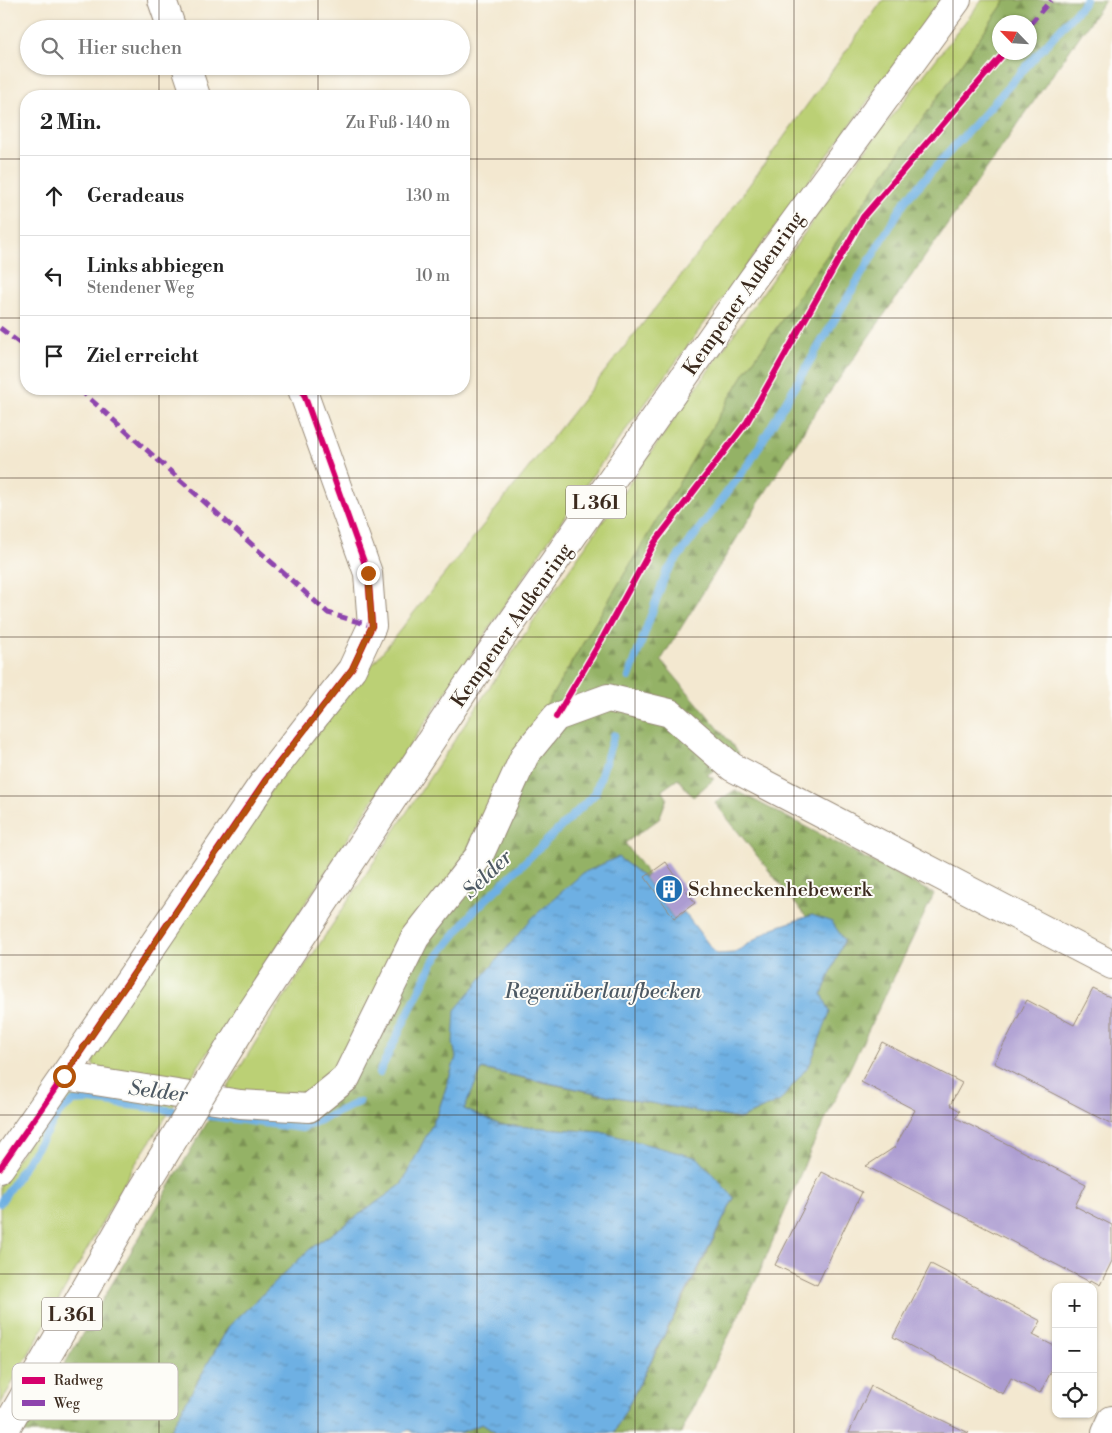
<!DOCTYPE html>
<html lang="de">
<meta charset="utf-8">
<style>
:root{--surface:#fff;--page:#f2f2f2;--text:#222;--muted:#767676;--line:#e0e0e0}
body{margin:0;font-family:"Libre Bodoni",serif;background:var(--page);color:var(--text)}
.controls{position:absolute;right:15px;bottom:15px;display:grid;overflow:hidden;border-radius:10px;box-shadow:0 1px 4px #0004}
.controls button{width:45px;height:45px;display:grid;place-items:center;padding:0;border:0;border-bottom:1px solid var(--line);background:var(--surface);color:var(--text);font:25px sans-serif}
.compass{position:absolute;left:992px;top:15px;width:45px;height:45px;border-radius:50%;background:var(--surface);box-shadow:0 1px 4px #0004;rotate:295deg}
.stop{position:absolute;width:15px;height:15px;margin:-11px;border:4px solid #b45309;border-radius:50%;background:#fff}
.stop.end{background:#b45309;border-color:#fff;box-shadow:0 1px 5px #0008}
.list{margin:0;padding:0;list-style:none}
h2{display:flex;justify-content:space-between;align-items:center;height:65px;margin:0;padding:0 20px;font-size:21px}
h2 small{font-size:16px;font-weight:400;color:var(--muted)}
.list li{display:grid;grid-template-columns:32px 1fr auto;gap:15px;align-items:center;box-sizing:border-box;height:80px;padding:0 20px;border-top:1px solid var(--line)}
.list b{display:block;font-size:19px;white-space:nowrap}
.list p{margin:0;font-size:16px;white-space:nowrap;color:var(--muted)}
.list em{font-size:16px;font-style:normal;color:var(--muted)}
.icon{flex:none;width:28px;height:28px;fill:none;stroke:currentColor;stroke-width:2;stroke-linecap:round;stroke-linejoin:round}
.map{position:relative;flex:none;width:1112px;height:1433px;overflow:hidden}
.search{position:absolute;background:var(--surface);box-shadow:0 1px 4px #0004;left:20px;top:20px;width:450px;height:55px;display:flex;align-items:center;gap:12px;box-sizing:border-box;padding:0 18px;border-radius:28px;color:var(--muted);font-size:19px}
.panel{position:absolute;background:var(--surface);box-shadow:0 1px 4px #0004;left:20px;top:90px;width:450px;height:305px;border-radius:20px}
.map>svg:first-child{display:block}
.green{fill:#bbd074;stroke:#7b7d49}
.forest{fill:url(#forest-firs);stroke:#686e42;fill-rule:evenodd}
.water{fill:url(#water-ripples);stroke:#546d80}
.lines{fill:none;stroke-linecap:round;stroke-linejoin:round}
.stream{stroke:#6eb0e3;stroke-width:8}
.building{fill:#ac9cd1}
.minor-casing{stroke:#978977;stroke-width:30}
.major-casing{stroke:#978977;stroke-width:30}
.minor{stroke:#fff;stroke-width:28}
.major{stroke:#fff;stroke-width:28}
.major-bridge-casing{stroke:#978977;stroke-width:30;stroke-linecap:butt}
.major-bridge{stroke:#fff;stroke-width:28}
.quiet{stroke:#8e44ad;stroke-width:5;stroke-dasharray:10 5;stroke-linecap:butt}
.cycleway-casing{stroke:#fdfcf7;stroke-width:9}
.cycleway{stroke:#d6006c;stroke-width:6}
.route{stroke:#b45309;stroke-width:6}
.grid{fill:none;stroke:#3b2a1e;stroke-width:1;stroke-opacity:0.55}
.labels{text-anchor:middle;stroke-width:4;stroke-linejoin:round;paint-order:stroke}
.shield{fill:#fdfcf7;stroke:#75695f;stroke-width:1}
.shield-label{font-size:19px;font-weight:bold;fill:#3b2a1e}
.street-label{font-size:20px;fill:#3b2a1e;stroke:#fdfcf7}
.poi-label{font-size:20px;fill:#3b2a1e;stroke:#fdfcf7;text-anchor:start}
.water-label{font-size:21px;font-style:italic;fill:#4d5963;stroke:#fdfcf7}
.key{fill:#fdfcf7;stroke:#c3bdb6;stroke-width:1}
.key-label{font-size:14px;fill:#3b2a1e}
</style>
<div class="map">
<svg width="1112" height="1433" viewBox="0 0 1112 1433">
<defs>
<pattern id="forest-firs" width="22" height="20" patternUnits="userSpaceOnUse" patternTransform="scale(1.25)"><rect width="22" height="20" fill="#94b266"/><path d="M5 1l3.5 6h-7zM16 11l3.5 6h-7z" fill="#7a9153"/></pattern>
<pattern id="water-ripples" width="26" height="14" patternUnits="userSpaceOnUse" patternTransform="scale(1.25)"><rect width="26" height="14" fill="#6eb0e3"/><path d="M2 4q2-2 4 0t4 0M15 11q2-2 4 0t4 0" fill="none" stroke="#5c8fb7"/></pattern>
</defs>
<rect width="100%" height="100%" fill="#fdfcf7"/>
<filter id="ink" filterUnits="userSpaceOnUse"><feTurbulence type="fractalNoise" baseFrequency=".02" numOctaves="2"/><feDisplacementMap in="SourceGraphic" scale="10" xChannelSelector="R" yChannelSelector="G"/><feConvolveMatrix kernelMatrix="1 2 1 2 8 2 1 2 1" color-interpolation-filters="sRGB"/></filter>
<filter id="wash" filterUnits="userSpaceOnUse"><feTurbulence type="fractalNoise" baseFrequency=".0096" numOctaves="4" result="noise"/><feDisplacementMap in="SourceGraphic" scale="20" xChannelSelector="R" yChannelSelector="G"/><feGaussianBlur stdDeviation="1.12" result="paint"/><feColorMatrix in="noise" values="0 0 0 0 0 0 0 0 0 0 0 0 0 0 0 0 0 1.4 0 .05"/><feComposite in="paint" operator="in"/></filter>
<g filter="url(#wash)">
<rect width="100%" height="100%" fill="#f3e8d0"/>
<path class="green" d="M883 0H942L592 476 373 800 184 1088 118 1080 93 1065 99 1035 274 786 397 634 713 235Z
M982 0H1006L744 374 521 747 462 859 349 1053 315 1090 268 1098 224 1094 266 1025 538 614 834 191Z
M89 1090 175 1103 132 1169 0 1405V1185L51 1108 66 1093Z"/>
<path class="forest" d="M1006 0H1105L811 419 661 660 739 753 707 775 714 779 693 797 678 779 662 790 667 798 659 819 625 843 648 875 644 877 618 857 453 1043 456 1057 437 1115 401 1185 310 1249 229 1326 173 1425 171 1433H24L224 1094 268 1098 315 1090 349 1053 462 859 521 747 744 374ZM1000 22H1030V52H1000Z
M735 790 934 894 810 1151 759 1274 681 1433H614L696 1275 734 1198 601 1132 500 1125 464 1109 482 1069 541 1082 611 1096 740 1119 780 1101 810 1064 830 1012 822 994 844 940 812 915 806 917 715 803Z
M482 1424 496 1433H459Z"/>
<path class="water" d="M618 857 644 877 674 919 684 912 716 954 734 953 773 928 812 915 832 922 844 940 822 994 830 1012 810 1064 780 1101 740 1119 611 1096 482 1069 464 1109 500 1125 601 1132 698 1158 734 1198 614 1433H496L482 1424 459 1433H413L409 1430 401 1433H171L173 1425 229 1326 310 1249 401 1185 437 1115 456 1057 453 1043 455 1010 532 918 583 873Z"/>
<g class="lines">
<path class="stream" d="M629 677 666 573 750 462 905 201 1082 5 1085 0
M379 1073 433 962 472 913 595 794 614 735
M195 1114 302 1128 359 1102
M0 1203 59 1113 74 1101 90 1100 183 1112"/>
</g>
<g id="blocks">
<path class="building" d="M666 862 695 903 674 918 645 877Z
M1093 989 1112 998V1124L994 1063 1027 1000 1074 1025Z
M882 1042 962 1083 950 1105 960 1111 956 1118 1086 1184 1075 1206 1112 1225V1261L1100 1285 1091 1280 1090 1282 866 1166 895 1147 915 1110 861 1082Z
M822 1172 862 1192 817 1285 775 1265Z
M931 1264 1041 1321 1033 1335 1056 1347V1362L1040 1393 1011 1378 1003 1394 893 1337Z
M871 1386 969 1433H849Z"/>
</g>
</g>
<g filter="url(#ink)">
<use href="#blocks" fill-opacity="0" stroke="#978977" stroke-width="1"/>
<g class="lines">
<g class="minor-casing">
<path id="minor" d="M162 0 172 29
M186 66 196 96
M64 1076 240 1104 309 1108 346 1078 415 938 479 856 525 755 556 717 608 698 670 713 732 767 1112 965
M0 1168 64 1076 266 779 352 669 372 626 368 573 302 389
M1106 1433 1112 1420"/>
</g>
<g class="major-casing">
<path id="major" d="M250 1014 463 692 752 280 957 0
M3 1433 140 1194"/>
</g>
<use href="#minor" class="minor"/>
<use href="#major" class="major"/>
<g class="major-bridge-casing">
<path id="major-bridge" d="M140 1194 250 1014"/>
</g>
<use href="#major-bridge" class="major-bridge"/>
<path class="quiet" d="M1030 24 1051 0
M0 328 26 348
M79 389 328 613 372 626"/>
<g class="cycleway-casing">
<path id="cycleway" d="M556 717 603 637 655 542 747 422 863 217 1005 52
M0 1168 64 1076 266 779 352 669 372 626 368 573 302 389"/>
</g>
<use href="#cycleway" class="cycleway"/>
</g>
</g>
<g class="lines" filter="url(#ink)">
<path class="route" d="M64 1076 266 780 352 669 372 626 368 573"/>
</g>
<path class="grid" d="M159 0V29M318 0V29M477 0V1433M635 0V1433M794 0V1433M953 0V1433M159 66V96M318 66V96M0 159H26M464 159H1112M0 318H26M464 318H1112M159 389V1433M318 389V1433M0 478H1112M0 637H1112M0 796H1112M0 955H1112M0 1115H1112M0 1274H1112"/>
<defs>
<g id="building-disc" transform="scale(1.4375)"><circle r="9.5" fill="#1f6fb2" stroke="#fdfcf7"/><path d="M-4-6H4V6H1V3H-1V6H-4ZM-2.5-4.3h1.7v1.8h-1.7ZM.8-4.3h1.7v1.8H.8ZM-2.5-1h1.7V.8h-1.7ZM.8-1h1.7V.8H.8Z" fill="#fff"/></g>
</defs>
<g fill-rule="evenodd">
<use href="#building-disc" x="669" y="889"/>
</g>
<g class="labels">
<g class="shield">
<rect x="566" y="485.5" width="60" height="33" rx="4"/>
<rect x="42" y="1297.5" width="60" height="33" rx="4"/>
</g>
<g class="shield-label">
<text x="596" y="509">L 361</text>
<text x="72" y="1321">L 361</text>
</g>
<g class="street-label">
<text transform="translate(743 293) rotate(-55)" y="7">Kempener Außenring</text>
<text transform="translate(511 625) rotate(-55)" y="7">Kempener Außenring</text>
</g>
<g class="poi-label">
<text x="688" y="896">Schneckenhebewerk</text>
</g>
<g class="water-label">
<text transform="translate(487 874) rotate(-44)" y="7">Selder</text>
<text x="603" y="998">Regenüberlaufbecken</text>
<text transform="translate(158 1091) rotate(7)" y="7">Selder</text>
</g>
</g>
<rect x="12" y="1363" width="166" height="57" rx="8" class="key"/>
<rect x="22" y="1377" width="23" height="7" fill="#d6006c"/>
<rect x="22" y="1400" width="23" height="6" fill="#8e44ad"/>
<g class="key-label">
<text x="54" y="1385">Radweg</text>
<text x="54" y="1408">Weg</text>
</g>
</svg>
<div class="controls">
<button>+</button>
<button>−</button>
<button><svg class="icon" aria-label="locate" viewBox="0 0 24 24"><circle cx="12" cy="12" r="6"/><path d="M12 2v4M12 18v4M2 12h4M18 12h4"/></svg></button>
</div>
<svg class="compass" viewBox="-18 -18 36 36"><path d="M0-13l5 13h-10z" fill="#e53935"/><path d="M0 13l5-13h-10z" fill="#767676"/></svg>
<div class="stop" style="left:64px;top:1076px"></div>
<div class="stop end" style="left:368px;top:573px"></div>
<div class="search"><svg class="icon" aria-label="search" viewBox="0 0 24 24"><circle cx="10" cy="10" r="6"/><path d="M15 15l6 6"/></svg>Hier suchen</div>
<section class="panel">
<h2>2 Min.<small>Zu Fuß · 140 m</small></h2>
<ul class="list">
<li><svg class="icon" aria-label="ahead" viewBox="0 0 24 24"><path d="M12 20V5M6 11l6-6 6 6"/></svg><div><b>Geradeaus</b></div><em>130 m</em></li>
<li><svg class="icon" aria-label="left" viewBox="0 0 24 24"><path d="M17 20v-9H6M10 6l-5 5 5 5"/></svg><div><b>Links abbiegen</b><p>Stendener Weg</p></div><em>10 m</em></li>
<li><svg class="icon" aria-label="arrive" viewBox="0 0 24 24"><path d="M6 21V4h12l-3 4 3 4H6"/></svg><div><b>Ziel erreicht</b></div></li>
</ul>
</section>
</div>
